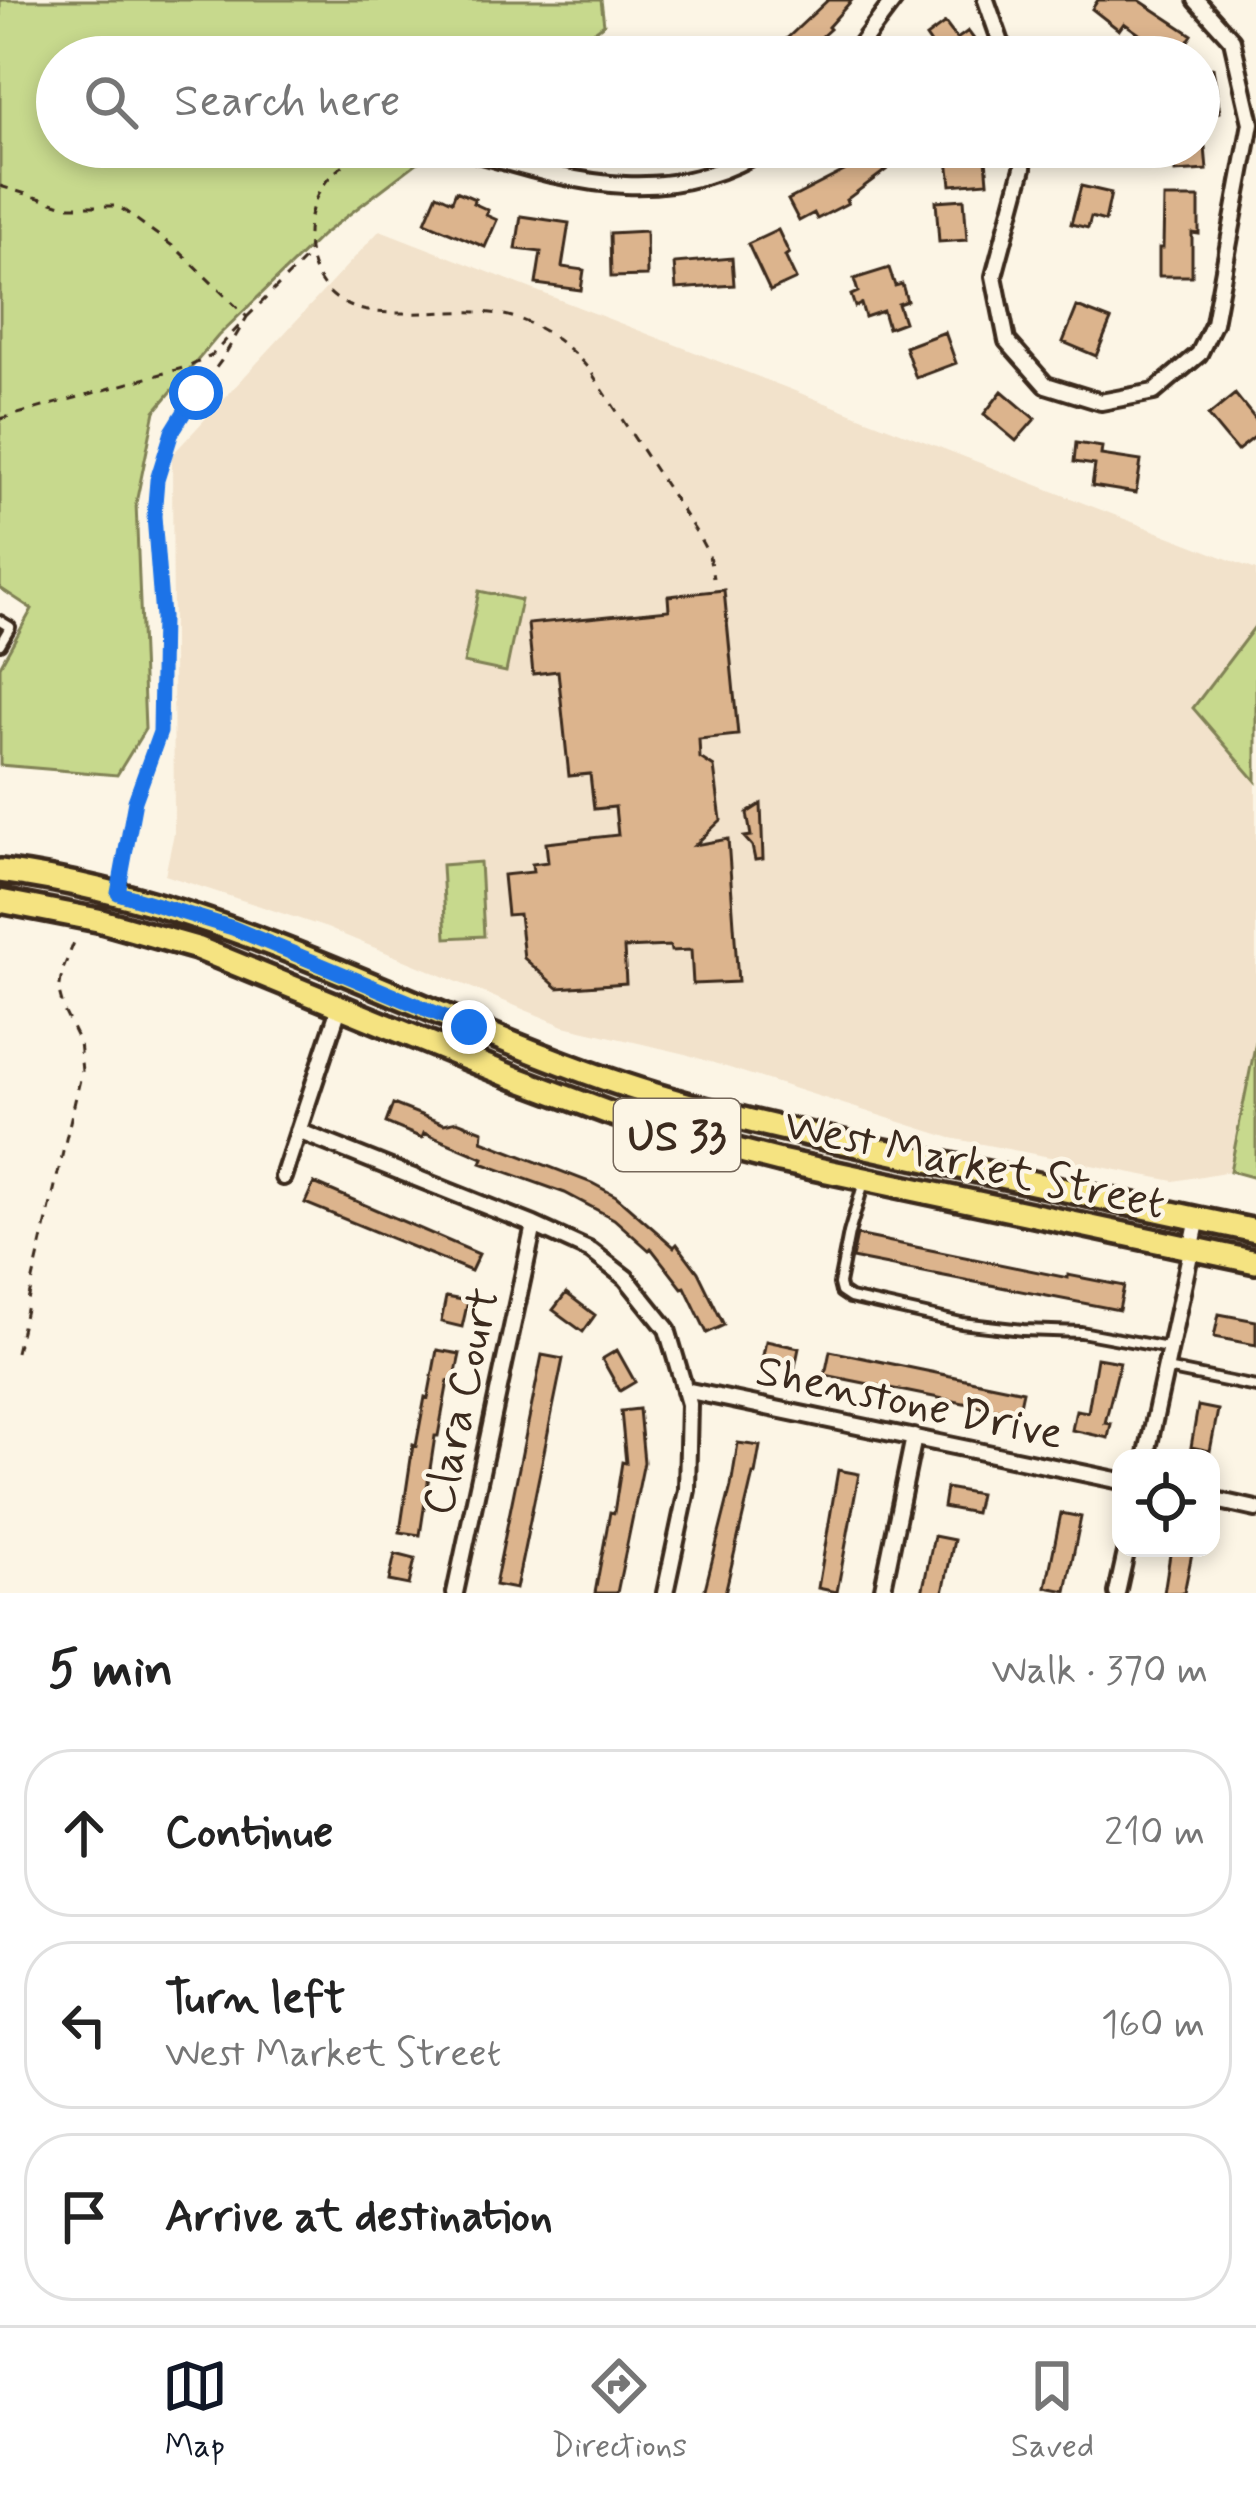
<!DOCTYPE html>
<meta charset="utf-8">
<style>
:root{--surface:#fff;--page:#f2f2f2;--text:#222;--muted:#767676;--line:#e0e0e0;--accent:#111827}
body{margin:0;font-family:Mynerve,sans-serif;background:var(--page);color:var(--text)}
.controls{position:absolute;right:36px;bottom:36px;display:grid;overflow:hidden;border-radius:24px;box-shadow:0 6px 18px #0003}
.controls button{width:108px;height:108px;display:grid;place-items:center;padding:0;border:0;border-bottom:3px solid var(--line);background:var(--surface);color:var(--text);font:60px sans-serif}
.stop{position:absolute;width:36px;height:36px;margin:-27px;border:9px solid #1a73e8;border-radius:50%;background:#fff}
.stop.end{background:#1a73e8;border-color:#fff;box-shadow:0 3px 12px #0008}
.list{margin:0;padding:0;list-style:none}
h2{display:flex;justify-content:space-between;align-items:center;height:156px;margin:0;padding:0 48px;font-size:51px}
h2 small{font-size:39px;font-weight:400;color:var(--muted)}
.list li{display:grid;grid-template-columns:78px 1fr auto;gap:36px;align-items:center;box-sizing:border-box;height:168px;margin:0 24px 24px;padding:0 24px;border:3px solid var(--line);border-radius:48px}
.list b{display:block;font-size:45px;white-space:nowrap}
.list p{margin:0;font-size:39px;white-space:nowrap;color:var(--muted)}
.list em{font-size:39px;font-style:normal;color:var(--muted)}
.icon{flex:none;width:66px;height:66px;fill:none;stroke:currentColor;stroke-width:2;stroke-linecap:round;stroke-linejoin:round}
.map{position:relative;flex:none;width:1256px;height:1593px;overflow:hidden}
.search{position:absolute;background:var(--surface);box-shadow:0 6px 18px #0003;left:36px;right:36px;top:36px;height:132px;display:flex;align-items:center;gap:30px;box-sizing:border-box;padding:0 42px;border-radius:66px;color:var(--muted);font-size:45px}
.sheet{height:732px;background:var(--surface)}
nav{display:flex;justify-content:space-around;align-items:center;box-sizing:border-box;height:168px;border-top:3px solid var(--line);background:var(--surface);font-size:33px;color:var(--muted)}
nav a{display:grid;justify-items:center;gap:6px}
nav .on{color:var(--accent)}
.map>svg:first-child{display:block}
.built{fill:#f2e2cb}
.green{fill:#c7d98d;stroke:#818256;stroke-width:3}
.building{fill:#dcb48d;stroke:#3b2a1e;stroke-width:3}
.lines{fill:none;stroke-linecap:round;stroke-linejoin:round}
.service-casing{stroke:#3b2a1e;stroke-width:16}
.minor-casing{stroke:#3b2a1e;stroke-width:22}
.primary-casing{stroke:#3b2a1e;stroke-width:30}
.path{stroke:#3b2a1e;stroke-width:3;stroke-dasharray:9 9;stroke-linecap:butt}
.service{stroke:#fcf5e5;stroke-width:8}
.minor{stroke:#fcf5e5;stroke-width:14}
.primary{stroke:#f5e381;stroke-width:21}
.route{stroke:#1a73e8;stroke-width:15}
.labels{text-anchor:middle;stroke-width:9;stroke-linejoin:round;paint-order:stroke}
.shield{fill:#fcf5e5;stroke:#75675a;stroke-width:3}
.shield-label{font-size:42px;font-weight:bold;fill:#3b2a1e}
.street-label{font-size:45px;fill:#3b2a1e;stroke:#fcf5e5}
</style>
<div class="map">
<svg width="1256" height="1593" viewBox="0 0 1256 1593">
<rect width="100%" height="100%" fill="#fcf5e5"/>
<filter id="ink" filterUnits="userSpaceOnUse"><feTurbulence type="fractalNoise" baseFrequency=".00833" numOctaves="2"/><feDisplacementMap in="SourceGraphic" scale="24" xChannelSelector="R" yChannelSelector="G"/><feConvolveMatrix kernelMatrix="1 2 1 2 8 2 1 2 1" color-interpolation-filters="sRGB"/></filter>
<g filter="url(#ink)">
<path class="built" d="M380 230 1256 570V625L1193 708 1256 781V1041L1230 1171 1174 1181 951 1138 682 1053 564 1026 327 928 165 875 174 833 172 455Z"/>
<path class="green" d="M0 0H601L604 24 559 57H57V147H438L322 235 218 336 155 411 136 503 145 729 117 775 0 765V666L32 609 0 588Z
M479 591 521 600 506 672 464 663Z
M1256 625V781L1193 708Z
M480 862 484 936 446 938 442 865Z
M1256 1041V1178L1230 1171Z"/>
<path class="building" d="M828 0H852L828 27 830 29 799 57H768L784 45 782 43Z
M1098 0H1139L1192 35 1177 57H1172L1124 23 1119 30 1092 9Z
M945 23 957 39 968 31 979 46 964 57H940L926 37Z
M1213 68 1220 112 1199 116V71Z
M837 147H848L853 154 863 147H874L890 167 846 200 848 203 817 219 814 213 799 221 788 200 844 171 830 152Z
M985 147 988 182 951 185 947 151Z
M1078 147H1114V166H1090V160H1078Z
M1173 147H1205L1207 170 1175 172Z
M1081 186 1111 193 1105 221 1091 217 1088 228 1071 224Z
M456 191 475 199 473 203 488 210 486 215 497 220 485 247 425 222 437 194 452 201Z
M1164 198H1199V234L1192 233V276H1159V248H1163Z
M964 199 967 240 939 242 936 201Z
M521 216 569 223 562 267 584 270 581 290 536 284 541 252 516 249Z
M778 230 789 253 785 256 796 279 770 291 748 244Z
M646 231 647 276 611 277 610 233Z
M732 258 734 285 676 289 674 263Z
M889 268 895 286 902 284 907 301 898 304 904 322 888 328 883 311 865 317 861 304 855 307 851 295 858 292 854 279Z
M1077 307 1111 320 1096 356 1063 342Z
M945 332 956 363 916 378 905 347Z
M1002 391 1035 419 1016 441 984 414Z
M1235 394 1256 420V436L1237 451 1208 416Z
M1076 443 1102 447 1101 455 1141 461 1136 493 1092 486 1095 465 1074 462Z
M724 590 738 735 699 739 700 758 714 767 721 820 695 845 728 839 738 982 693 984 691 950 671 951 670 946 624 948 626 983 558 988 524 958 519 914 507 915 503 875 533 872 532 864 548 862 546 843 618 835 615 807 594 809 590 774 569 776 558 671 533 674 528 624 669 610 668 596Z
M761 804 763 859 755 860 752 846 744 837 751 836 747 813Z
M393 1104 444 1124 457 1121 483 1131 482 1141 592 1183 616 1196 674 1247 677 1244 698 1272 724 1325 707 1333 685 1287 682 1288 651 1248 649 1250 614 1219 565 1193 481 1163 483 1158 424 1133 422 1138 386 1123Z
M314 1183 479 1254 471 1271 305 1203Z
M857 1235 1068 1278V1275L1124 1286 1119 1310 852 1258Z
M566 1293 595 1315 583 1332 553 1310Z
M446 1297 468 1301 462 1327 441 1322Z
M1219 1314 1256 1321V1345L1214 1337Z
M766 1341 799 1348 795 1367 762 1360Z
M437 1350 460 1354 454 1382 448 1381 438 1436H435L420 1535 400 1532 413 1445 416 1446 425 1397 428 1398Z
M617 1350 635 1382 620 1391 602 1359Z
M830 1351 1023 1391 1018 1414 825 1375Z
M542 1355 563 1359 516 1589 495 1585Z
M1097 1358 1120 1362 1105 1423 1111 1424 1108 1438 1072 1430 1076 1410 1088 1412Z
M1198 1406 1218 1410 1210 1451 1191 1447Z
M639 1409 644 1462 617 1593H595L610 1512 614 1513 622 1462 626 1463 621 1411Z
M738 1443 760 1446 755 1474H753L725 1593H704L731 1486Z
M838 1470 859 1474 837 1592 818 1588Z
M946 1488 979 1494 975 1513 943 1507Z
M1061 1513 1081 1517 1066 1591 1046 1587Z
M934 1536 954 1540 943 1593H922Z
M1171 1548H1193L1184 1593H1164Z
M395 1554 415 1559 409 1585 389 1581Z"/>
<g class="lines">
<g class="service-casing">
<path id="service" d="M0 621 10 627 0 644
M864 1182 849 1233 839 1284 841 1292 850 1298 961 1323 1023 1330 1081 1332 1168 1348
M1166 1369 1256 1387"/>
</g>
<g class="minor-casing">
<path id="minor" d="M986 0 1006 57
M851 57 894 0
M453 147C564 178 661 215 768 147
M1024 147 1023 168 994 276 1007 341 1046 385 1101 402 1154 392 1199 354 1214 323 1251 123 1232 40 1196 0
M298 1131 534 1225 591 1251 626 1278 667 1329 689 1404 687 1490 665 1593
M283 1177 340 1005
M685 1390 1121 1481
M1146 1458 1198 1218
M1211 1499 1256 1509
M455 1593 534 1225
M882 1593 914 1437
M1117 1593 1127 1548"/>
</g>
<g class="primary-casing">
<path id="primary" d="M0 871C216 898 406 1009 609 1080 713 1116 820 1137 927 1160 1036 1184 1146 1208 1256 1231
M0 901 98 920 197 948 515 1078 609 1113 686 1137 780 1161 1256 1262"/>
</g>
<path class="path" d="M374 147C355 158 335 167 323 186 297 223 304 288 350 306 367 313 386 313 405 313 435 314 468 309 498 314 534 319 569 344 591 372L698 535 709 555 713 578
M0 186 65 206H118L178 250 247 317 221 361 182 414 159 471 154 516 162 599 159 732 135 801 121 874
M247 317 308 256
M0 419 190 366 211 356 241 324
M16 1352 82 1071 79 1042 64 1011 59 992 62 972 77 935"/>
<use href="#service" class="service"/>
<use href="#minor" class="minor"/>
<use href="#primary" class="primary"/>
</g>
</g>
<g class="lines" filter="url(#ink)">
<path class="route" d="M196 393 172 432 157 480 154 516 162 617 160 732 135 801 118 893 233 928 469 1027"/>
</g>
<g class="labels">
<rect class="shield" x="614" y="1099" width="126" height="72" rx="9"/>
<g class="shield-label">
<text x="677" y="1150">US 33</text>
</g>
<g class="street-label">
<text transform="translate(975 1162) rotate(12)" y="16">West Market Street</text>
<text transform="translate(910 1400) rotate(12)" y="16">Shenstone Drive</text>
<text transform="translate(459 1401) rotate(-78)" y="16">Clara Court</text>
</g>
</g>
</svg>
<div class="controls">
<button><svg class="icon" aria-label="locate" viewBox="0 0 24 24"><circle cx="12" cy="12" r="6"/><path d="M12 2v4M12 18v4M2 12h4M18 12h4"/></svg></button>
</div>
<div class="stop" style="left:196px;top:393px"></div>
<div class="stop end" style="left:469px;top:1027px"></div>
<div class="search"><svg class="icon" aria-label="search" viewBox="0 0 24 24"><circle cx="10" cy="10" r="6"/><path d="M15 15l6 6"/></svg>Search here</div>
</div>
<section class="sheet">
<h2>5 min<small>Walk · 370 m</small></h2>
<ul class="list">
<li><svg class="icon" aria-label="ahead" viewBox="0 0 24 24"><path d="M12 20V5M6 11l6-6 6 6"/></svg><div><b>Continue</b></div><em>210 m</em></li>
<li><svg class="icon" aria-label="left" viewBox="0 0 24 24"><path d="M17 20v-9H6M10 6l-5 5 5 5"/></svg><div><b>Turn left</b><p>West Market Street</p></div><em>160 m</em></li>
<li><svg class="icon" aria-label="arrive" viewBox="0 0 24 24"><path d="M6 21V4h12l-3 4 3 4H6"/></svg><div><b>Arrive at destination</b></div></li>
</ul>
</section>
<nav>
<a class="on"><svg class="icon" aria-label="map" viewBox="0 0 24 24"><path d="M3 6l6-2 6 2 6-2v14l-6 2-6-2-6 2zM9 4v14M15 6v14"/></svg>Map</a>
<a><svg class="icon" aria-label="directions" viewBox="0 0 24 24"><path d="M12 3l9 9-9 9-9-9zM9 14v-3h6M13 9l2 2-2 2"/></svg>Directions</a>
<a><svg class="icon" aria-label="saved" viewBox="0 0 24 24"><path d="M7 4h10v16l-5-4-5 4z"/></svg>Saved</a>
</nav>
